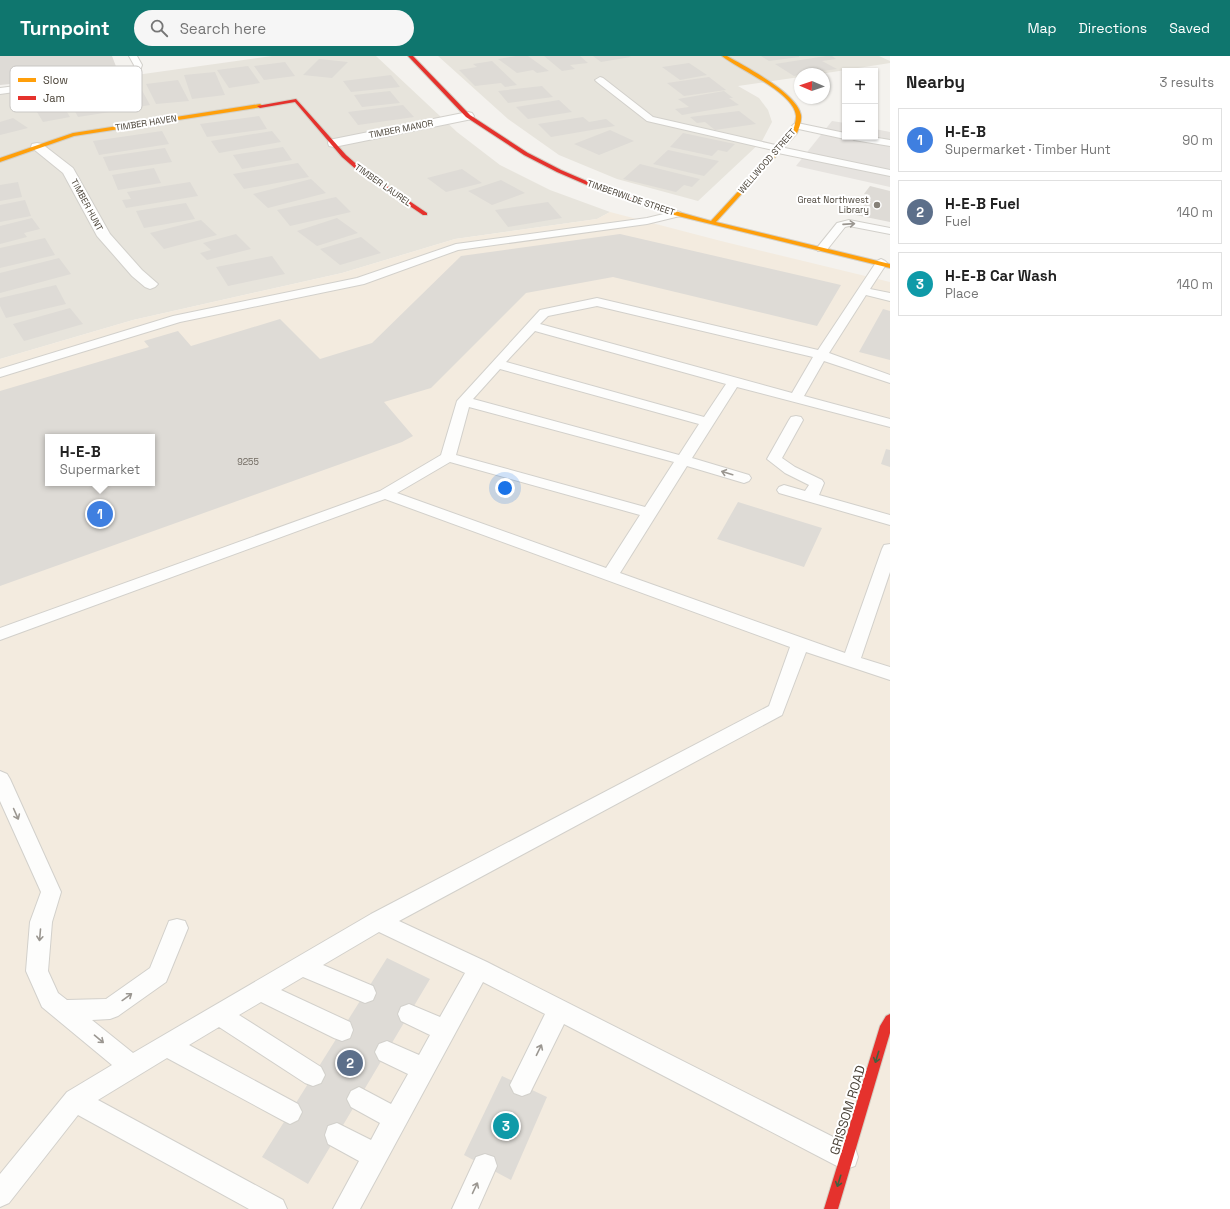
<!DOCTYPE html>
<meta charset="utf-8">
<style>
:root{--surface:#fff;--page:#f6f6f6;--text:#222;--muted:#767676;--line:#e0e0e0;--accent:#0f766e}
body{margin:0;font-family:"Space Grotesk",sans-serif;background:var(--page);color:var(--text)}
.controls{position:absolute;right:12px;top:12px;display:grid;overflow:hidden;border-radius:0px;box-shadow:0 1px 3px #0004}
.controls button{width:36px;height:36px;display:grid;place-items:center;padding:0;border:0;border-bottom:1px solid var(--line);background:var(--surface);color:var(--text);font:20px sans-serif}
.compass{position:absolute;left:794px;top:12px;width:36px;height:36px;border-radius:50%;background:var(--surface);box-shadow:0 1px 3px #0004;rotate:272deg}
.you{position:absolute;left:505px;top:432px;width:14px;height:14px;margin:-10px;border:3px solid #fff;border-radius:50%;background:#1a73e8;box-shadow:0 0 0 6px #1a73e833}
.badge{display:grid;place-items:center;width:26px;height:26px;border-radius:50%;background:var(--accent);color:#fff;font-size:13px;font-weight:700}
.pin{position:absolute;translate:-50% -50%;border:2px solid #fff;box-shadow:0 1px 4px #0006}
.popup{position:absolute;left:45px;top:378px;width:110px;height:52px;box-sizing:border-box;display:grid;place-content:center;border-radius:0px;background:var(--surface);filter:drop-shadow(0 1px 3px #0005);font-size:13px;white-space:nowrap;color:var(--muted)}
.popup b{font-size:15px;color:var(--text)}
.popup::after{content:'';position:absolute;left:50%;top:100%;margin-left:-8px;border:8px solid transparent;border-top-color:var(--surface)}
.list{margin:0;padding:0;list-style:none}
h2{display:flex;justify-content:space-between;align-items:center;height:52px;margin:0;padding:0 16px;font-size:17px}
h2 small{font-size:13px;font-weight:400;color:var(--muted)}
.list li{display:grid;grid-template-columns:26px 1fr auto;gap:12px;align-items:center;box-sizing:border-box;height:64px;margin:0 8px 8px;padding:0 8px;border:1px solid var(--line);border-radius:0px}
.list b{display:block;font-size:15px;white-space:nowrap}
.list p{margin:0;font-size:13px;white-space:nowrap;color:var(--muted)}
.list em{font-size:13px;font-style:normal;color:var(--muted)}
.icon{flex:none;width:22px;height:22px;fill:none;stroke:currentColor;stroke-width:2;stroke-linecap:round;stroke-linejoin:round}
.map{position:relative;flex:none;width:890px;height:1153px;overflow:hidden}
header{display:flex;align-items:center;gap:24px;box-sizing:border-box;height:56px;padding:0 20px;background:var(--accent);color:#fff}
header strong{font-size:19px}
nav{display:flex;gap:22px;margin-inline-start:auto;font-size:14px}
.search{width:280px;height:36px;background:var(--page);display:flex;align-items:center;gap:10px;box-sizing:border-box;padding:0 14px;border-radius:22px;color:var(--muted);font-size:15px}
main{display:flex}
aside{flex:1;background:var(--surface)}
.map>svg:first-child{display:block}
.residential{fill:#e7e4dc}
.commercial{fill:#f3ebdf;fill-rule:evenodd}
.parking{fill:#e6e3df}
.building{fill:#dedbd6;fill-rule:evenodd}
.lines{fill:none;stroke-linecap:round;stroke-linejoin:round}
.lane-casing{stroke:#d2d0cb;stroke-width:2}
.street-casing{stroke:#d2d0cb;stroke-width:2}
.slow-casing{stroke:#d3cfc5;stroke-width:2}
.jam-casing{stroke:#d3cfc5;stroke-width:2}
.lane{fill:#fdfdfc;fill-rule:evenodd}
.street{fill:#fdfdfc;fill-rule:evenodd}
.slow{fill:#ff9f0a;fill-rule:evenodd}
.jam{fill:#e5322d;fill-rule:evenodd}
.oneway{stroke:#9b9791}
.oneway2{stroke:#446040}
.poi-dot{fill:#868178;stroke:#fff;stroke-width:1.5}
.labels{text-anchor:middle;stroke-width:4;stroke-linejoin:round;paint-order:stroke}
.far-street-label{font-size:9px;fill:#4b4439;stroke:#fff}
.far-poi-label{font-size:9px;fill:#4b4439;stroke:#fff;text-anchor:end}
.number-label{font-size:9px;fill:#706a61}
.near-street-label{font-size:13px;fill:#4b4439;stroke:#fff}
.key{fill:#fff;stroke:#c9c7c4;stroke-width:1}
.key-label{font-size:11px;fill:#4b4439}
</style>
<header>
<strong>Turnpoint</strong>
<div class="search"><svg class="icon" aria-label="search" viewBox="0 0 24 24"><circle cx="10" cy="10" r="6"/><path d="M15 15l6 6"/></svg>Search here</div>
<nav><a>Map</a><a>Directions</a><a>Saved</a></nav>
</header>
<main>
<div class="map">
<svg width="890" height="1153" viewBox="0 0 890 1153">
<rect width="100%" height="100%" fill="#f4f2ee"/>
<path class="residential" d="M272 0H376L457 76 500 109 550 134 610 156 597 163 455 183 342 217 133 264 0 303V38Z
M438 0H879L890 5V7L820 18H800V21L738 30 759 42 768 54 772 66 762 85 698 145 617 123 559 99 508 63Z"/>
<path class="commercial" d="M610 156 721 185 890 226V1153H0V303L133 264 342 217 455 183 597 163ZM48 381H152V427H48Z"/>
<path class="parking" d="M832 65 845 67V81H875V73L890 76V131L796 110Z"/>
<path class="building" d="M0 0H112L117 13 102 15 104 19 0 29Z
M516 0H528L549 15 537 17 533 14 517 17 498 3Z
M544 0H580L588 7 570 9 575 13 562 15Z
M593 0H629L631 1 601 6Z
M761 0H799V1L769 5Z
M826 0H832L836 3 822 5 837 13 800 18V19L794 20 775 8Z
M319 3 348 6 332 22 303 19Z
M492 5 517 29 505 31 501 27 475 30 459 14 477 11 473 8Z
M285 6 295 20 264 24 254 10Z
M689 7 707 19 680 24 662 11Z
M248 10 260 27 229 32 217 14Z
M215 16 225 39 192 43 184 19Z
M391 19 400 31 351 36 343 25Z
M709 21 726 34 684 40 667 27Z
M178 24 189 45 156 48 146 28Z
M138 27 150 49 118 54 107 32Z
M542 30 553 41 508 47 498 35Z
M390 35 400 47 362 51 354 39Z
M724 35 733 42H729L739 49 682 59 675 53 689 51 678 43Z
M98 36 110 56 78 61 69 44 81 43 79 39Z
M58 41 70 61 43 66 31 46Z
M559 44 572 56 528 63 516 51Z
M403 49 414 61 358 69 348 56Z
M739 55 756 68 715 74 705 66 697 67 690 61Z
M259 60 267 73 207 81 200 68Z
M583 61 589 66 606 63 615 70 551 81 538 68Z
M13 62 28 72 0 79V66Z
M610 74 634 85 599 99 574 88Z
M162 75 169 88 99 99 93 85Z
M272 75 281 86 219 97 211 85Z
M683 77 735 88 727 96 718 94 712 100 670 91Z
M283 91 292 104 242 113 233 99Z
M165 92 172 106 109 115 103 101Z
M668 94 719 105 704 120 653 108Z
M298 107 309 121 244 133 233 118Z
M640 108 700 123 692 131 684 129 676 136 623 123Z
M154 112 161 127 118 134 112 119Z
M462 113 482 127 446 136 427 122Z
M311 123 326 137 268 152 253 138Z
M501 124 525 137 492 149 468 135Z
M18 126 22 141 0 145V129Z
M190 126 198 140 126 152 122 144 131 143 127 136Z
M870 130 890 135V166L851 158 857 150 863 151 865 148H868L871 144 868 143 870 139 864 138Z
M336 141 351 156 290 170 277 154Z
M25 144 31 160 0 166V149Z
M548 146 562 162 508 171 495 154Z
M186 147 195 163 144 172 136 155Z
M32 162 40 173 24 177 27 181 0 188V170Z
M337 162 358 177 317 190 297 175Z
M201 164 217 179 164 193 150 177Z
M236 178 251 193 207 204 200 197 211 194 203 187Z
M620 178 841 229 817 270 613 221 526 237 431 332 384 346 413 380 402 386 0 530V335L149 291 144 285 178 275 191 290 280 263 320 303 372 287 461 200ZM48 381H152V427H48Z
M361 181 381 197 340 209 320 193Z
M45 182 55 199 0 212V192Z
M272 200 285 218 228 230 216 211Z
M59 202 71 218 0 237V217Z
M56 229 66 248 6 262 0 250V242Z
M70 252 83 268 24 285 13 268Z
M883 253 890 255V304L859 296Z
M886 393 890 394V411L881 408Z
M738 446 822 472 804 511 717 483Z
M387 902 430 923 308 1128 262 1101Z
M502 1020 547 1041 511 1124 464 1099Z"/>
<g class="lines">
<g class="lane-casing">
<path id="lane" d="M129 0H137L142 9 140 15 129 20 0 38V32L124 16 133 12 134 9Z
M600 21 603 22 653 61 780 90 785 92 890 114V120L778 97 773 94 647 65 597 26 595 24Z
M797 67 845 77V81H872L890 84V90L854 84 849 81 845 83 794 72 792 70 794 68Z
M676 155 680 156 682 158 680 160 647 168 458 194 364 228 180 266 0 321V313L173 260 357 222 456 188 647 162Z
M849 164 890 172V178L849 170 845 171 826 195H818L816 193 837 167Z
M881 203 885 205 887 207 870 233 890 237V245L866 239 829 297 890 319V327L824 305 804 340 890 363V371L737 331 692 402 749 419 751 422 749 425 744 427 687 410 620 517 845 597 882 493 884 489 890 488V516L861 602 890 611V624L806 596 782 659 399 865 487 906 855 1092 858 1101 855 1110 846 1113 837 1110 564 968 530 1037 522 1040 514 1037 510 1029 545 958 483 926 360 1153H333L359 1105 328 1088 325 1079 328 1070 337 1067 371 1084 380 1067 351 1051 347 1043 351 1035 359 1031 391 1048 408 1018 379 1004 375 996 379 988 387 985 419 999 430 979 401 965 398 958 401 951 409 948 440 961 465 917 379 876 323 909 373 930 376 937 373 944 365 947 303 921 281 934 350 966 353 974 350 982 342 985 334 982 261 946 239 959 321 1011 325 1019 321 1027 313 1030 305 1027 219 971 189 989 298 1048 302 1056 298 1064 290 1068 282 1064 167 1002 98 1044 283 1144 287 1153H249L78 1059 9 1147 0 1151V1118L67 1036 112 1009 42 951 26 915 30 866 41 836 0 745V715L7 718 10 723 61 836 52 866 48 915 58 937 67 944 106 943 150 912 169 865 177 863 185 865 188 872 166 926 118 960 110 963 92 964 133 997 371 858 769 650 790 591 385 443 0 584V572L380 435 441 399 457 345 540 254 597 242 818 294 877 205ZM597 250 813 301 792 337 540 268 548 260ZM535 275 726 328 704 361 506 306ZM500 313 699 368 679 399 473 343ZM469 351 674 406 645 451 456 399ZM450 406 640 459 606 512 397 437Z
M796 360 801 361 803 364 782 402 795 411 822 424 824 427 819 439 890 459V469L779 437 777 434 779 431 784 429 805 435 809 429 785 417 767 403 789 364 791 361Z
M485 1098 494 1101 497 1110 478 1153H452L476 1101Z"/>
</g>
<g class="street-casing">
<path id="street" d="M468 56 472 57 474 60 472 63 334 91 329 90 328 87 329 84 334 83Z
M37 87 42 88 73 112 110 178 142 214 158 228 155 231 150 233 145 231 132 220 97 180 63 117 31 91 32 88Z"/>
</g>
<g class="slow-casing">
<path id="slow" d="M722 0H727C746 11 797 37 801 59 802 65 799 72 797 77L716 166 890 208V212L674 159 655 153 654 152 657 150 711 165 793 76C794 71 796 65 796 60 794 36 739 14 722 0Z
M260 48 263 50 262 51 74 80 0 106V102L73 77Z"/>
</g>
<g class="jam-casing">
<path id="jam" d="M408 0H413L470 59 528 97 561 114 605 133 660 152 655 153 601 135 557 116 524 99 466 61Z
M296 43 346 99 362 113 427 157V159H423L358 115 342 101 295 46 260 52 257 50Z
M890 958V977L838 1153H824L880 970 886 960Z"/>
</g>
<use href="#lane" class="lane"/>
<use href="#street" class="street"/>
<use href="#slow" class="slow"/>
<use href="#jam" class="jam"/>
</g>
<defs><path id="oneway-shaft" d="M-6 0H5M1.5-3L5.5 0L1.5 3" fill="none" stroke-width="1.6" stroke-linecap="round" stroke-linejoin="round"/></defs>
<g class="oneway">
<use href="#oneway-shaft" transform="translate(849 168) rotate(-4)"/>
<use href="#oneway-shaft" transform="translate(727 417) rotate(-163)"/>
<use href="#oneway-shaft" transform="translate(16 758) rotate(66)"/>
<use href="#oneway-shaft" transform="translate(40 879) rotate(95)"/>
<use href="#oneway-shaft" transform="translate(127 941) rotate(-36)"/>
<use href="#oneway-shaft" transform="translate(99 983) rotate(40)"/>
<use href="#oneway-shaft" transform="translate(539 994) rotate(-64)"/>
<use href="#oneway-shaft" transform="translate(475 1132) rotate(-65)"/>
</g>
<g class="oneway2">
<use href="#oneway-shaft" transform="translate(877 1001) rotate(107)"/>
<use href="#oneway-shaft" transform="translate(839 1125) rotate(107)"/>
</g>
<circle class="poi-dot" cx="877" cy="149" r="4"/>
<g class="labels">
<g class="far-street-label">
<text transform="translate(146 67) rotate(-9)" y="3">TIMBER HAVEN</text>
<text transform="translate(401 73) rotate(-11)" y="3">TIMBER MANOR</text>
<text transform="translate(767 105) rotate(-49)" y="3">WELLWOOD STREET</text>
<text transform="translate(383 129) rotate(35)" y="3">TIMBER LAUREL</text>
<text transform="translate(631 142) rotate(19)" y="3">TIMBERWILDE STREET</text>
<text transform="translate(87 149) rotate(62)" y="3">TIMBER HUNT</text>
</g>
<g class="far-poi-label">
<text x="869" y="147">Great Northwest<tspan x="869" dy="10">Library</tspan></text>
</g>
<g class="number-label">
<text x="248" y="409">9255</text>
</g>
<g class="near-street-label">
<text transform="translate(847 1054) rotate(-73)" y="5">GRISSOM ROAD</text>
</g>
</g>
<rect x="10" y="10" width="132" height="46" rx="6" class="key"/>
<rect x="18" y="22" width="18" height="4" fill="#ff9f0a"/>
<rect x="18" y="40" width="18" height="4" fill="#e5322d"/>
<g class="key-label">
<text x="43" y="28">Slow</text>
<text x="43" y="46">Jam</text>
</g>
</svg>
<div class="controls">
<button>+</button>
<button>−</button>
</div>
<svg class="compass" viewBox="-18 -18 36 36"><path d="M0-13l5 13h-10z" fill="#e53935"/><path d="M0 13l5-13h-10z" fill="#767676"/></svg>
<div class="you"></div>
<div class="pin badge" style="left:100px;top:458px;background:#3f7fe0">1</div>
<div class="popup"><b>H-E-B</b>Supermarket</div>
<div class="pin badge" style="left:350px;top:1007px;background:#5c6f8a">2</div>
<div class="pin badge" style="left:506px;top:1070px;background:#0f9aa8">3</div>
</div>
<aside>
<h2>Nearby<small>3 results</small></h2>
<ul class="list">
<li><span class="badge" style="background:#3f7fe0">1</span><div><b>H-E-B</b><p>Supermarket · Timber Hunt</p></div><em>90 m</em></li>
<li><span class="badge" style="background:#5c6f8a">2</span><div><b>H-E-B Fuel</b><p>Fuel</p></div><em>140 m</em></li>
<li><span class="badge" style="background:#0f9aa8">3</span><div><b>H-E-B Car Wash</b><p>Place</p></div><em>140 m</em></li>
</ul>
</aside>
</main>
